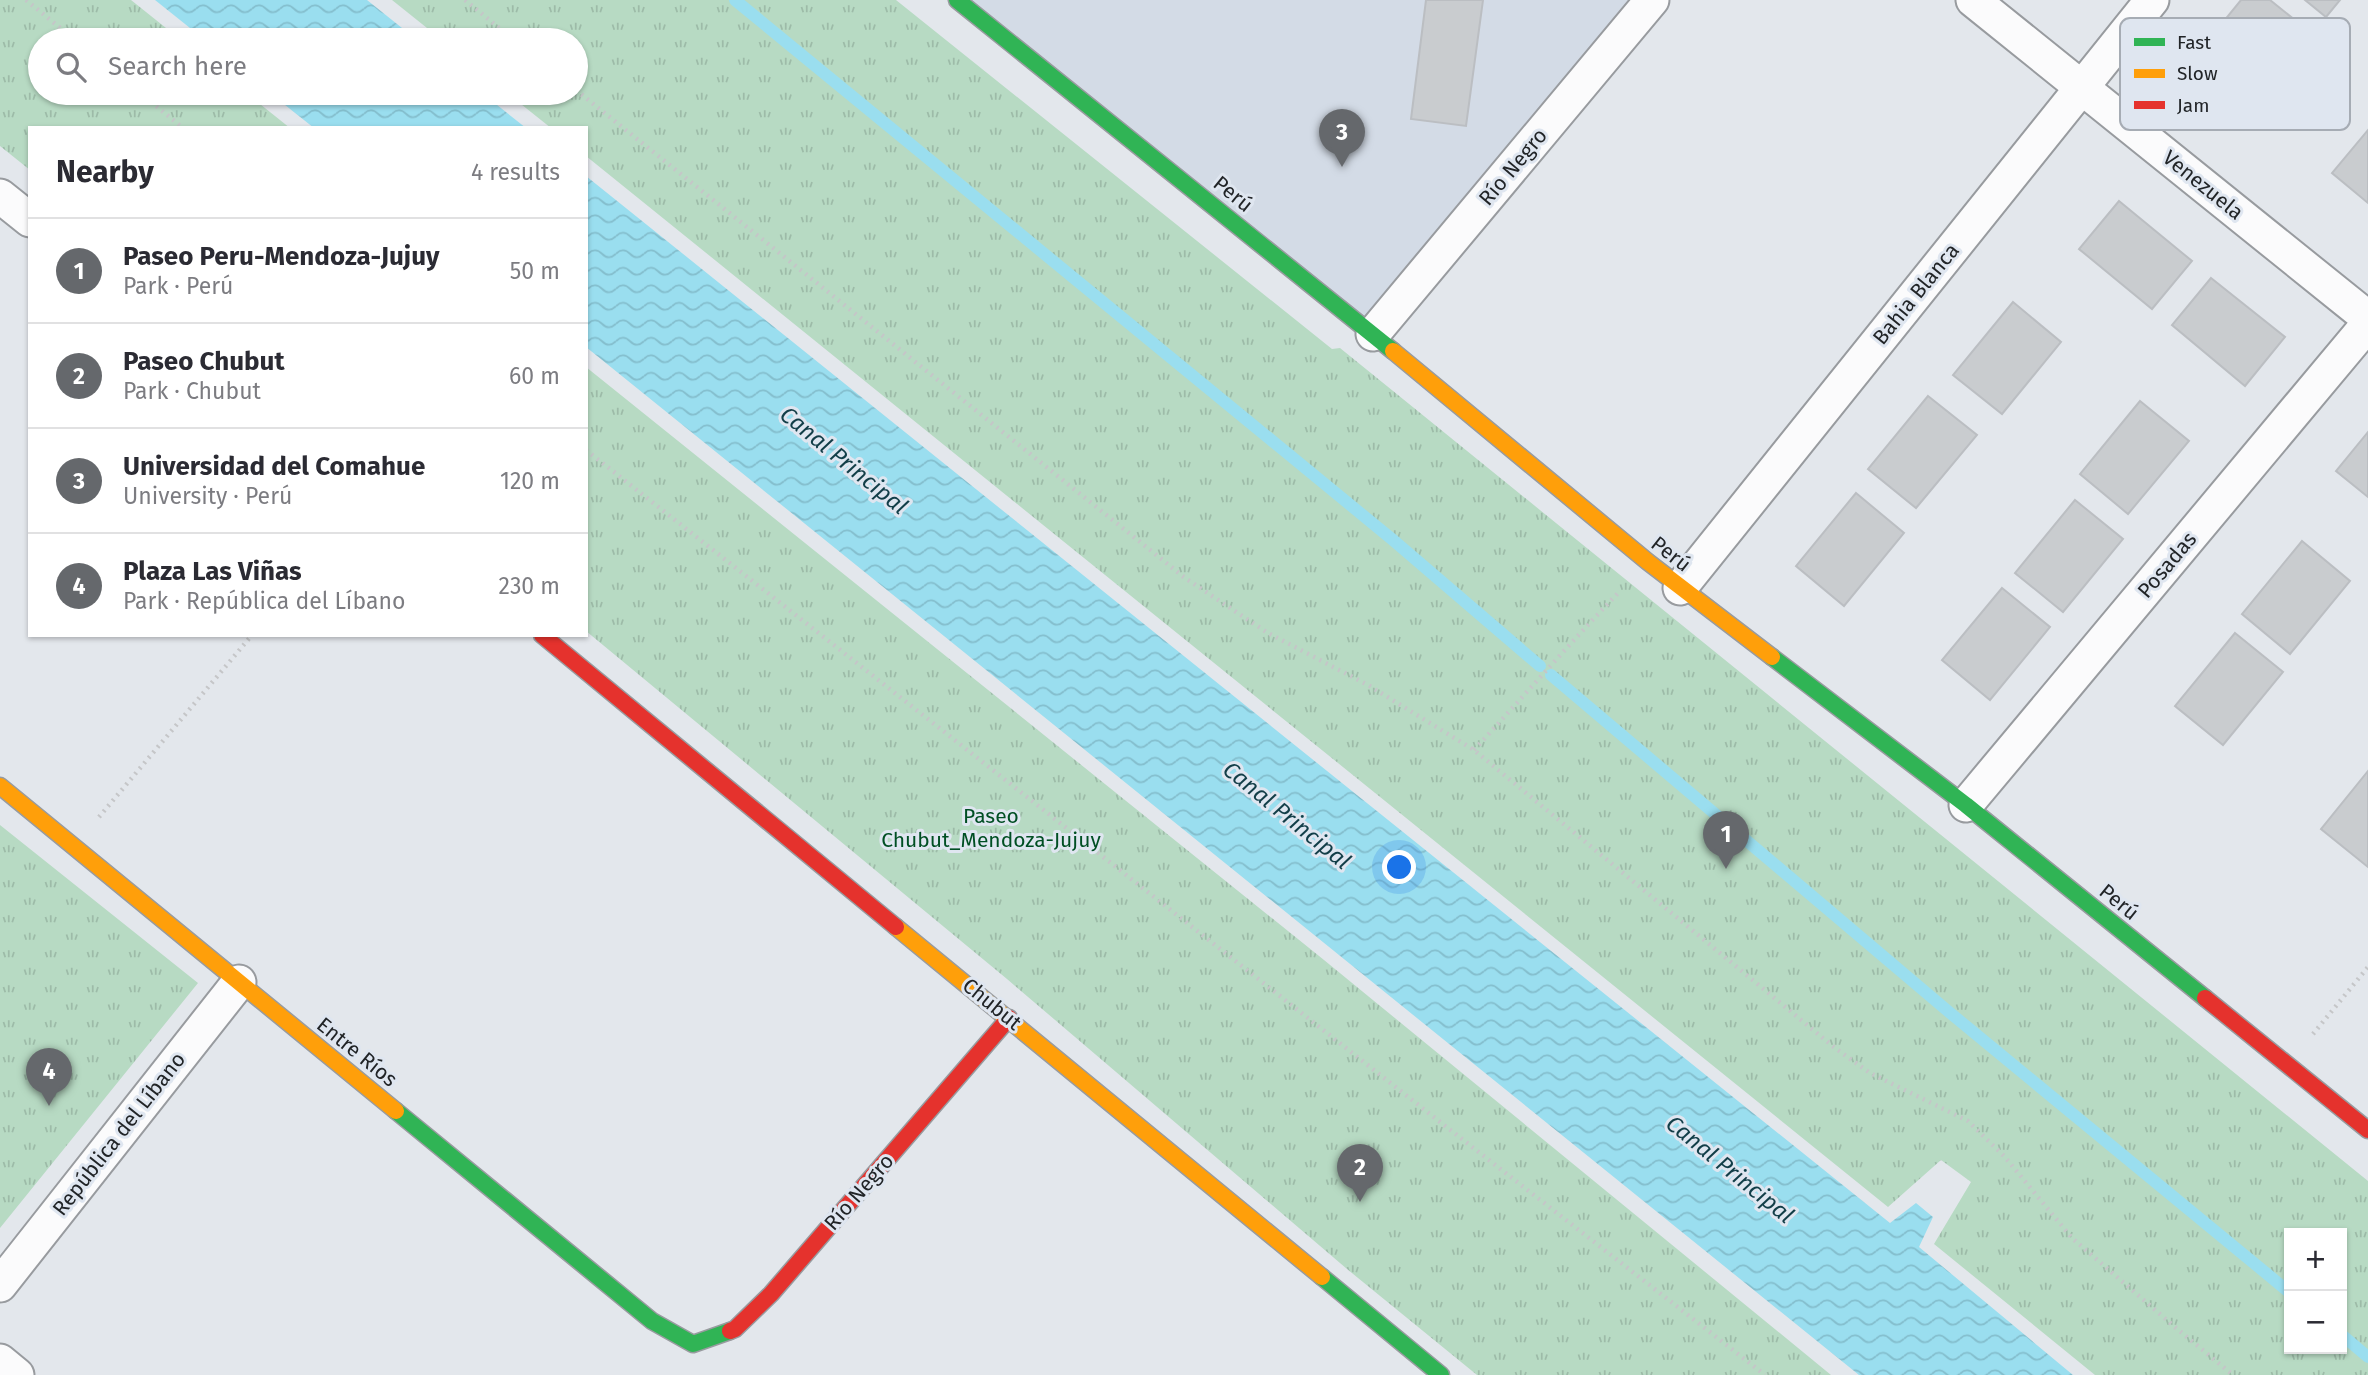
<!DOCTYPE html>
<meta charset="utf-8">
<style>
:root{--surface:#fff;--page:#f2f2f3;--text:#2b2b33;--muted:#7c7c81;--line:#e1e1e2;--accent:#65686c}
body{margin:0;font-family:"Fira Sans",sans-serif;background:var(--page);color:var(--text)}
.controls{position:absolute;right:21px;bottom:21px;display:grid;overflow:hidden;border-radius:0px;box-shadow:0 2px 5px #0004}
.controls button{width:63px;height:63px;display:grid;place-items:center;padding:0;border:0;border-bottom:2px solid var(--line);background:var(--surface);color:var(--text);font:35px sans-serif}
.you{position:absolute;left:1400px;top:868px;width:24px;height:24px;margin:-18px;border:5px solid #fff;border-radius:50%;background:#1a73e8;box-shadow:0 0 0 10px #1a73e833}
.badge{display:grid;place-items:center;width:46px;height:46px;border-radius:50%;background:var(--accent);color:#fff;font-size:23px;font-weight:700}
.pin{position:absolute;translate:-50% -58px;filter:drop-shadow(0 2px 4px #0008)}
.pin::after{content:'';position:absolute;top:37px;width:24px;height:21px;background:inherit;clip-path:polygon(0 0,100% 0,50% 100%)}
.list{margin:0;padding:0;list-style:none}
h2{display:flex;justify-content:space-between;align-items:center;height:91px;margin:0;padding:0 28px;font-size:30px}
h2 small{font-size:23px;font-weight:400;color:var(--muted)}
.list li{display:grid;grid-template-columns:46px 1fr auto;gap:21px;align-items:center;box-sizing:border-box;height:105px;padding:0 28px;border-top:2px solid var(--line)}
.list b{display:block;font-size:26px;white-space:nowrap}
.list p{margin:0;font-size:23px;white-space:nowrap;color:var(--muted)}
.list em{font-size:23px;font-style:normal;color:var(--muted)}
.icon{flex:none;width:38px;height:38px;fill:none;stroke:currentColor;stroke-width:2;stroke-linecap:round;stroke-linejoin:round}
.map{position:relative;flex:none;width:2368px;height:1375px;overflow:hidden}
.search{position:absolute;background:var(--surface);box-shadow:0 2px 5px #0004;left:28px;top:28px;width:560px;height:77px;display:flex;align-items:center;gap:18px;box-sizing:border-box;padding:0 24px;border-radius:38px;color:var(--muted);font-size:26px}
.panel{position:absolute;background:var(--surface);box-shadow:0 2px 5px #0004;left:28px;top:126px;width:560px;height:511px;border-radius:0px}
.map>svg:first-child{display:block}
.built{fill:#d3dbe6}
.grass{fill:url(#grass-tufts);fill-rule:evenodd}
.water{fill:url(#water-waves)}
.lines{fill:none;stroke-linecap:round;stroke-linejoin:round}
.stream{stroke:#9adeef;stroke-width:12}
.building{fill:#c9cccf;stroke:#bbbec2;stroke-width:2}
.street-casing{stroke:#989b9f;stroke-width:37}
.fast-casing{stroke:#989b9f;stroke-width:19}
.slow-casing{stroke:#989b9f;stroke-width:19}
.jam-casing{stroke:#989b9f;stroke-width:19}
.path{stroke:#c5c6c8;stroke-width:4.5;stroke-dasharray:2 5;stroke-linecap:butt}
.street{stroke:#fbfbfc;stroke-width:33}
.fast{stroke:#30b455;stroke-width:16}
.slow{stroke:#ff9f0a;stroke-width:16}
.jam{stroke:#e5322d;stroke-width:16}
.labels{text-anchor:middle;stroke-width:6;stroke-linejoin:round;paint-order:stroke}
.street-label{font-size:21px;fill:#212427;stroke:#dfe6f0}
.park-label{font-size:21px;fill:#004f23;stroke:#dfe6f0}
.water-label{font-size:23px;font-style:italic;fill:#123e48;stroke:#dfe6f0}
.key{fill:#dfe6f0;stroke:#a6acb4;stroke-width:2}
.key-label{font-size:19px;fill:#212427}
</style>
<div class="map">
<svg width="2368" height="1375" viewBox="0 0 2368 1375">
<defs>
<pattern id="grass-tufts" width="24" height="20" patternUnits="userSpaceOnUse" patternTransform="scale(1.75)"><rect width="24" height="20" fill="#b7dac3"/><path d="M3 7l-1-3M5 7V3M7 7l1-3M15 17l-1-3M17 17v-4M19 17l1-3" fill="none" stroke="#9dbba8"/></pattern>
<pattern id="water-waves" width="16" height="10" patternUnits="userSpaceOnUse" patternTransform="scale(1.75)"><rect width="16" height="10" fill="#9adeef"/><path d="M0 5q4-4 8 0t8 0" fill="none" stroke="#84becd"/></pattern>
</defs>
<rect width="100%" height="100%" fill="#e3e7ec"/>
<path class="built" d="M970 0H1652L1373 334Z"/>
<path class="grass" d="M0 0H131L181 40H40V93H246L290 128H30V170L0 146Z
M392 0H896L1332 349 1340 348 2368 1181V1375H2095L1934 1244 1971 1182 1941 1160 1888 1207 586 156V128H551L507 93H576V40H442ZM2289 1233H2342V1349H2289Z
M586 367 1324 960 1831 1375H1477L1347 1269 1007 979 586 631Z
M0 825 198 983 0 1228Z"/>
<path class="water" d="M155 0H367L417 40H205Z
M270 93H482L526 128H314Z
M586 176 1890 1223 1916 1203 1933 1217 1919 1247 2073 1375H1859L586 347Z"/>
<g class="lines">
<path class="stream" d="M735 0 1393 540 1540 666
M1551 675 1949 1012 2289 1292
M2342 1335 2368 1357"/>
</g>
<path class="building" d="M1426 0H1483L1466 126 1411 119Z
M2241 0H2270L2301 25 2241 98 2193 59Z
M2305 0H2340L2326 17Z
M2368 130V203L2332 173Z
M2119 201 2192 261 2152 309 2079 249Z
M2211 278 2285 337 2245 386 2172 325Z
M2013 302 2061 342 2002 414 1953 375Z
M1928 396 1977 435 1916 508 1868 469Z
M2140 401 2189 441 2128 514 2080 474Z
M2368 432V497L2336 471Z
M1856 493 1904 533 1844 606 1796 566Z
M2075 500 2123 539 2063 612 2015 573Z
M2302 541 2350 581 2290 654 2242 614Z
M2002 588 2050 627 1990 700 1942 660Z
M2235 633 2283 672 2223 745 2175 706Z
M2368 771V867L2321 829Z"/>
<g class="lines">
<g class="street-casing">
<path id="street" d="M1973 0 2368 318
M0 196 30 220
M1373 334 1652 0
M1680 588 2152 0
M1966 805 2368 324
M0 1285 239 982
M0 1361 17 1375"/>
</g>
<g class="fast-casing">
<path id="fast" d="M957 0 1393 351
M1772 657 1966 805 2205 998
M396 1111 652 1321 693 1344 730 1331
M1322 1277 1441 1375"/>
</g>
<g class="slow-casing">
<path id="slow" d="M1393 351 1648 562 1772 657
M0 786 396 1111
M896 927 1322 1277"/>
</g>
<g class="jam-casing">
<path id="jam" d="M542 635 896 927
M2205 998 2368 1130
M730 1331 735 1329 771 1294 1009 1018"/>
</g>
<path class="path" d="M26 0 75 40
M465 0 514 40
M576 90 1185 578 1268 633 1368 685 1474 750 1835 1048 1870 1073 1968 1121 2004 1156 2072 1238 2176 1328 2233 1375
M140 93 183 128
M586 450 1435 1118 1765 1375
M1474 750C1523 697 1570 643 1620 591
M99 817 252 635
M2313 1034 2368 967"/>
<use href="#street" class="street"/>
<use href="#fast" class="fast"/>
<use href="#slow" class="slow"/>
<use href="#jam" class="jam"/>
</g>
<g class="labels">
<g class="street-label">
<text transform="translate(1513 167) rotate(-50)" y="7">Río Negro</text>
<text transform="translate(2203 185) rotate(39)" y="7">Venezuela</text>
<text transform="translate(1233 194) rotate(39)" y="7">Perú</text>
<text transform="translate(1916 294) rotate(-51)" y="7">Bahia Blanca</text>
<text transform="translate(1671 554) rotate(38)" y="7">Perú</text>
<text transform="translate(2167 565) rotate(-50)" y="7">Posadas</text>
<text transform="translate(2119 902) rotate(39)" y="7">Perú</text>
<text transform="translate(992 1004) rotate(39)" y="7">Chubut</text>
<text transform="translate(357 1052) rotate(39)" y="7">Entre Ríos</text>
<text transform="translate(119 1134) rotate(-52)" y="7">República del Líbano</text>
<text transform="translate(859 1192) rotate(-49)" y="7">Río Negro</text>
</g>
<g class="park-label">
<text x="991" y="823">Paseo<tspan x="991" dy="24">Chubut_Mendoza-Jujuy</tspan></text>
</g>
<g class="water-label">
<text transform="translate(844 460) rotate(39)" y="8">Canal Principal</text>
<text transform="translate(1287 815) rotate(39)" y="8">Canal Principal</text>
<text transform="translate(1730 1169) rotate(39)" y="8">Canal Principal</text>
</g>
</g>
<rect x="2120" y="18" width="230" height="112" rx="10" class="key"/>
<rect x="2134" y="38" width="31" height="8" fill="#30b455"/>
<rect x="2134" y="69" width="31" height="9" fill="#ff9f0a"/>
<rect x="2134" y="101" width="31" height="8" fill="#e5322d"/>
<g class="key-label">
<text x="2177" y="49">Fast</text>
<text x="2177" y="80">Slow</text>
<text x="2177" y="112">Jam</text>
</g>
</svg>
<div class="controls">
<button>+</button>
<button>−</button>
</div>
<div class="you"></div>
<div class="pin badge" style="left:1726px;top:869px">1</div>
<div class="pin badge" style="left:1360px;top:1202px">2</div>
<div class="pin badge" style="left:1342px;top:167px">3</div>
<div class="pin badge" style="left:49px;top:1106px">4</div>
<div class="search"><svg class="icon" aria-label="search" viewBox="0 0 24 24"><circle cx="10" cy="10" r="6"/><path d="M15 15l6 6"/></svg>Search here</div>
<section class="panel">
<h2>Nearby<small>4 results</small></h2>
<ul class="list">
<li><span class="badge">1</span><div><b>Paseo Peru-Mendoza-Jujuy</b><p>Park · Perú</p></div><em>50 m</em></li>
<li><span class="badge">2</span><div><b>Paseo Chubut</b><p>Park · Chubut</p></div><em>60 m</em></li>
<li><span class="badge">3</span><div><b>Universidad del Comahue</b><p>University · Perú</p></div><em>120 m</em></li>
<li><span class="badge">4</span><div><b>Plaza Las Viñas</b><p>Park · República del Líbano</p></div><em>230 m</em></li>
</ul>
</section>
</div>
